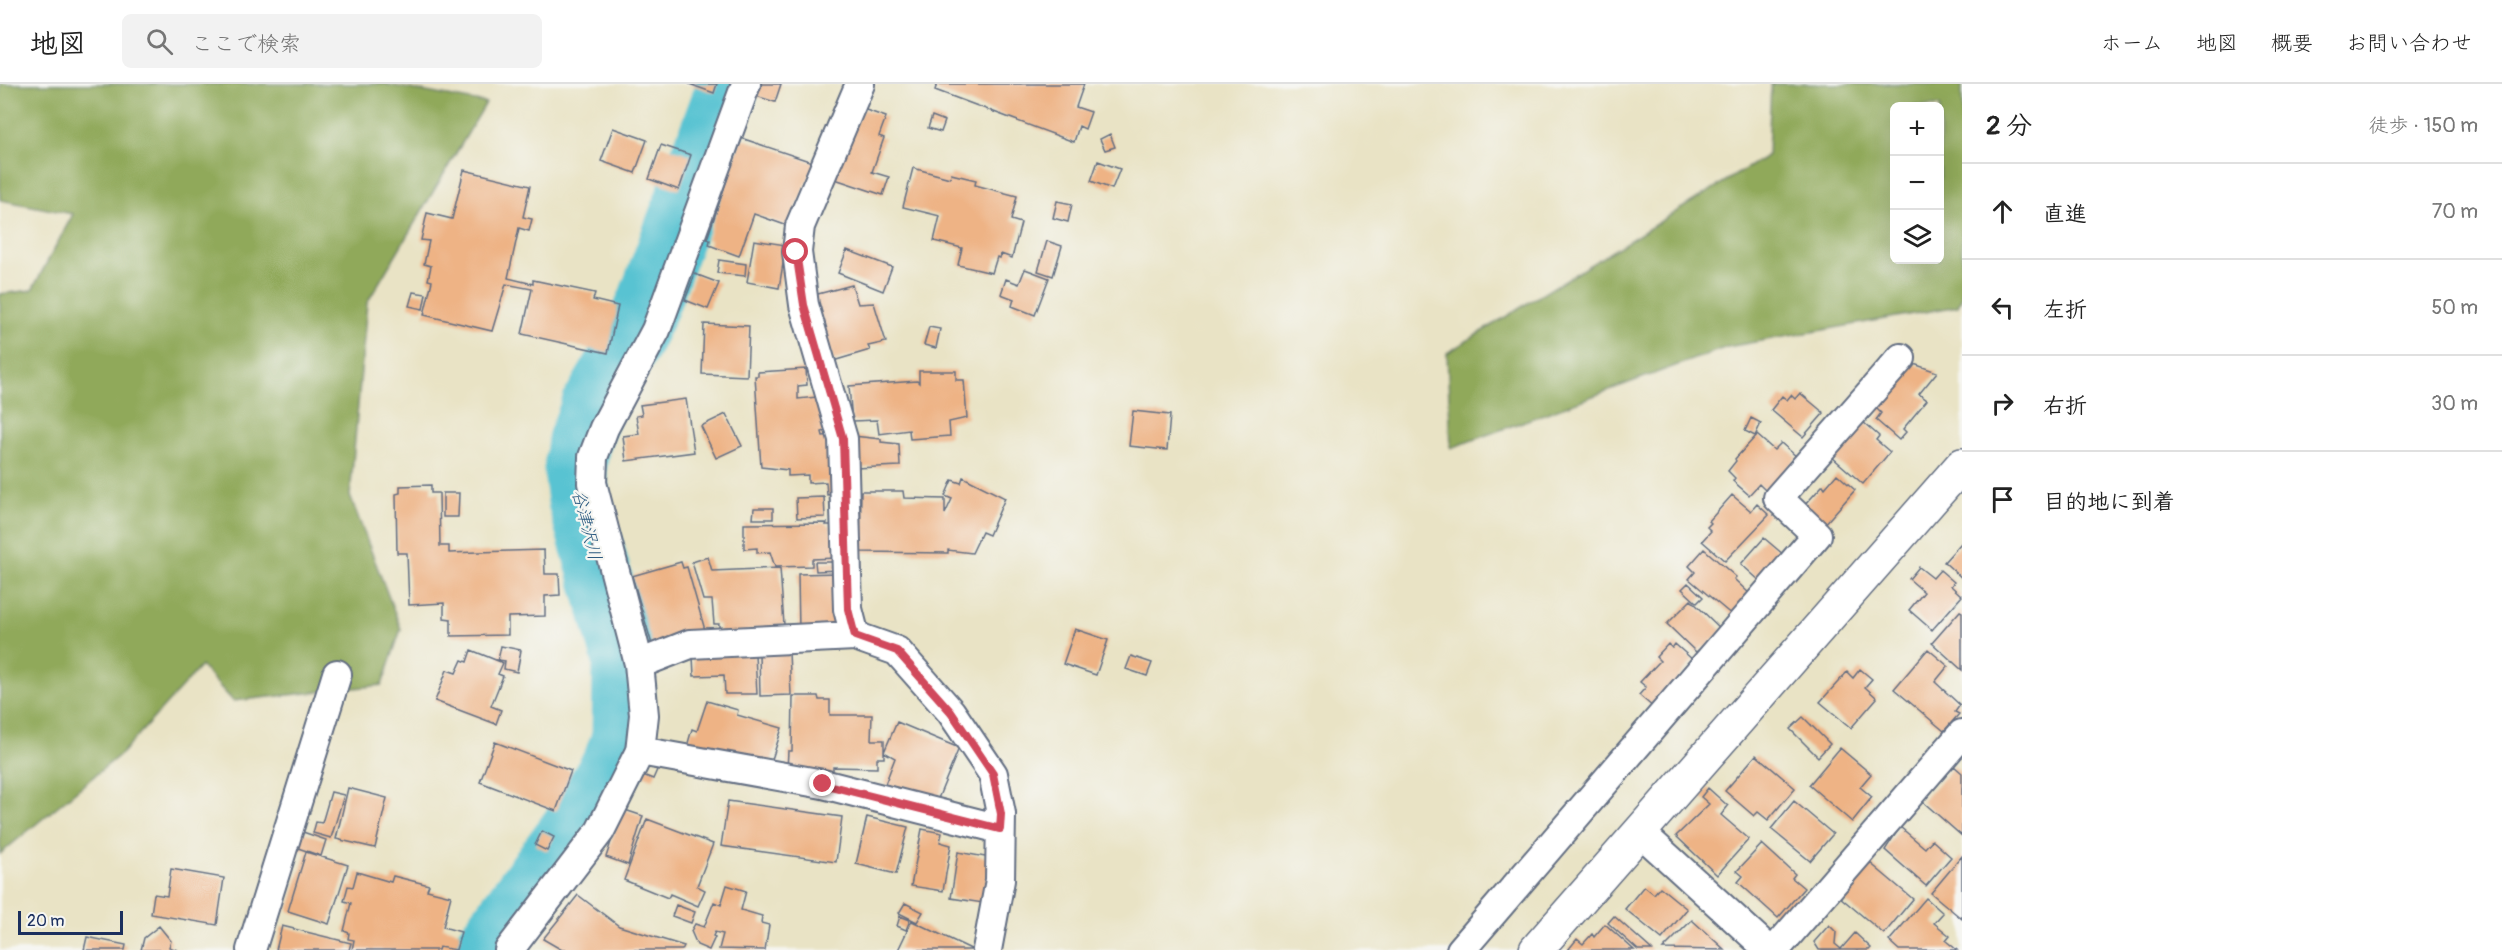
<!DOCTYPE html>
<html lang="ja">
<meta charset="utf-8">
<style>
:root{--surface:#fff;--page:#f2f2f2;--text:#222;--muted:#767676;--line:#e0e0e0}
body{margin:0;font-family:Pangolin,"Klee One",sans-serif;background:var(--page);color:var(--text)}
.controls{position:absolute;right:18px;top:18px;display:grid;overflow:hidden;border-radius:9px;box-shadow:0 6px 24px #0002}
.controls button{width:54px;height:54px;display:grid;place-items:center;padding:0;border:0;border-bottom:2px solid var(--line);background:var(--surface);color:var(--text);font:30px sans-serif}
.scale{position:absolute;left:18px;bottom:15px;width:105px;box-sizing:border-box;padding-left:6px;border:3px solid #1b2f5e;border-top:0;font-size:16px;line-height:21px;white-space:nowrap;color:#1b2f5e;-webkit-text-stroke:4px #f6f6f2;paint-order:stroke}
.stop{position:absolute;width:18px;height:18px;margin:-14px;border:4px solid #d1495b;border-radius:50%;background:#fff}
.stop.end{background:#d1495b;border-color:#fff;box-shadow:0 2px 6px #0008}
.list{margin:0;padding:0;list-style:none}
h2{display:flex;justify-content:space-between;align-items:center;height:78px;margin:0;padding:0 24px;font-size:26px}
h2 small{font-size:20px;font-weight:400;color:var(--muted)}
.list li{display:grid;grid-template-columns:39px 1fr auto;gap:18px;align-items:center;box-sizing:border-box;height:96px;padding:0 24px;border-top:2px solid var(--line)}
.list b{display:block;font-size:22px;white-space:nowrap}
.list em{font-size:20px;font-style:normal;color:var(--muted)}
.icon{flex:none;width:33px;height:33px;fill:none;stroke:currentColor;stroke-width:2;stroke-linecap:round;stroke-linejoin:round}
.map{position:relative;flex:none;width:1962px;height:866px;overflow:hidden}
header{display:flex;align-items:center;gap:36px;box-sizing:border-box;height:84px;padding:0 30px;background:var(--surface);border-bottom:2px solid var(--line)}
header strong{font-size:28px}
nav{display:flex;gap:33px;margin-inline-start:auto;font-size:21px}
.search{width:420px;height:54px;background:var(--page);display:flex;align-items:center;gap:15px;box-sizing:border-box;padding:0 21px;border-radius:9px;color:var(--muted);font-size:22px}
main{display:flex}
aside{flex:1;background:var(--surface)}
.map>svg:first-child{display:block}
.forest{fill:#90a95a;stroke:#566c5c;stroke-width:1.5;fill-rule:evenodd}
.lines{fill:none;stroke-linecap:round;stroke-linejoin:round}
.river{stroke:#58c3d2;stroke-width:63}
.building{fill:#eeb385}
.minor-casing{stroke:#636e82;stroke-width:32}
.tertiary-casing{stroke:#636e82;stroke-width:36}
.minor{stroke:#fff;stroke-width:28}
.tertiary{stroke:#fff;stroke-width:33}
.route{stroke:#d1495b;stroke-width:8}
.labels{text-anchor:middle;stroke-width:4.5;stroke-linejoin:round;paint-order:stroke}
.water-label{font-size:18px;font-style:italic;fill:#2d5b81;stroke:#f6f6f2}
</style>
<header>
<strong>地図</strong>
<div class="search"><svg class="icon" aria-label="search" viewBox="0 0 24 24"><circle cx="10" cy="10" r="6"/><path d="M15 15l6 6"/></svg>ここで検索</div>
<nav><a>ホーム</a><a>地図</a><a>概要</a><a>お問い合わせ</a></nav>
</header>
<main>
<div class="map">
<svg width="1962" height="866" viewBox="0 0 1962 866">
<rect width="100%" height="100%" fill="#f6f6f2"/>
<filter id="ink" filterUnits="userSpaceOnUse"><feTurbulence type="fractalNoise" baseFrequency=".0167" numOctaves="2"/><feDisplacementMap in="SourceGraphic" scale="12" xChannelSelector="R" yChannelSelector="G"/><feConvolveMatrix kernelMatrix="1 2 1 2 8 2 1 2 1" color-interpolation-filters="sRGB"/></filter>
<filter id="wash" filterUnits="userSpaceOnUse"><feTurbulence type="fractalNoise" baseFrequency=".008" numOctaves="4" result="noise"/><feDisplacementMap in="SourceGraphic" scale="24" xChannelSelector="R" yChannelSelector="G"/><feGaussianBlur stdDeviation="1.35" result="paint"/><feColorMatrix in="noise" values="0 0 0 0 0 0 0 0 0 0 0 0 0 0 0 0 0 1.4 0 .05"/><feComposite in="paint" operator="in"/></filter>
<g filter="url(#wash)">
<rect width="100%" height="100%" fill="#e9e3c5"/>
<path class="forest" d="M0 0H384L486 19 367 219 350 412 401 545 382 601 233 617 201 582 122 669 0 770V210L32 206 73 130 0 116Z
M1771 0H1962V212L1958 222 1727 263 1451 364 1447 269 1768 71ZM1940 22V176H1894V22Z"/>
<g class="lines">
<path class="river" d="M483 866 586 725 614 679 623 653 624 576 579 417 575 386 579 357 593 321 629 260 648 220 729 0"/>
</g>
<g id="blocks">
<path class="building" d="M689 0H717L714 9Z
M761 0H781L775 18 756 12Z
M937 0H1084L1076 23 1091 28 1085 45 1079 42 1074 58 935 6Z
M863 25 886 33 879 52 884 54 872 88 889 93 883 111 832 94Z
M932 32 945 37 941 48 928 44Z
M613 44 647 56 635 89 601 77Z
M1110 50 1115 63 1105 66 1100 55Z
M741 54 815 79 788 142 754 130 739 172 709 161 710 156 707 155Z
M661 61 691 71 679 106 649 95Z
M1098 77 1120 85 1112 105 1091 97Z
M913 84 950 94 951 90 976 96 975 101 1017 112 1011 136 1021 139 1012 174 1001 170 1000 174 997 173 992 189 958 181 962 164 934 157 940 132 903 123Z
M464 86 530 102 523 133 532 135 529 147 519 144 508 194 533 200V196L595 209 593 216 618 222 608 269 522 250 532 205 506 200 492 247 424 231 432 197 428 196 431 182 424 180 429 157 421 156 427 129 452 135Z
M1057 117 1072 120 1068 138 1053 134Z
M754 156 786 161 779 204 747 198Z
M1047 157 1062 162 1053 192 1038 187Z
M847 166 892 183 883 207 838 189Z
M719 176 746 180 745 192 717 189Z
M1025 185 1049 194 1035 231 1012 222 1014 215 1001 210 1006 195 1019 200Z
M695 190 719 199 708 225 685 216Z
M852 201 858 220 874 219 886 258 868 262 870 266 833 277 814 211Z
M413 208 426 210 423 225 409 222Z
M704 240 749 242 747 292 702 290Z
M929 243 940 245 936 264 924 261Z
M1911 279 1937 288 1919 310 1927 316 1903 345 1906 348 1899 356 1876 336 1881 329 1875 323Z
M806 285 807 301 798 302V315L817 313 826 347 822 348 823 352 833 351 837 410 827 411 826 398 808 399V391L788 392V386L761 383 755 292H758V288Z
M919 287H956V296H964L967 334 949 338 950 352 910 355 909 346 879 350 877 336 852 337 849 302 917 297 919 299Z
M1800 309 1824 329 1803 353 1771 326 1782 312 1787 316 1791 311 1795 315Z
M686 315 694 368 626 377 623 352 639 350 636 332 642 331 640 321Z
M1133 327 1170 331 1167 366 1129 362Z
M726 330 742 362 716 374 701 342Z
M1751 334 1761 339 1755 352 1745 347Z
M1863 338 1879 352 1876 356 1890 368 1863 400 1832 373Z
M1757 351 1774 366 1781 359 1797 373 1767 408 1759 400 1749 411 1733 397 1735 394 1728 387 1736 377 1735 375Z
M853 352 881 355V358L899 360 900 382 855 384Z
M1837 390 1855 406 1824 441 1803 423 1823 401 1825 404Z
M963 393 1005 414 989 451 982 448 972 469 948 466V469L860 468 861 407H903L904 414 945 415V430L952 415 945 412 952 396 961 399Z
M431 401V409H439L440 462H449V469L544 466 545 490H559L560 511 545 512V532L508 533V551L451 552V535L444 534V519L409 521 407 469H397L396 410 400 409V402Z
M443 409H459L458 433H443Z
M1732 411 1751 427 1757 420 1769 431 1725 477 1702 457 1711 447 1707 443 1711 439 1709 437Z
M824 413 825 433 797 434 796 414Z
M754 424H773V435H753Z
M827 439 826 441H831V449L838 448V474L812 475V482L775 483 770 468 757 469V464L744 465V440Z
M1764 454 1784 471 1761 498 1741 480Z
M1962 458V494L1944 478Z
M1704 465 1736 493 1734 495 1751 511 1733 532 1689 495 1695 488 1689 482Z
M708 473 712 487 780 484 784 541 719 552V540H714L712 516H703L692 478Z
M681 478 683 484 687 483 705 546 653 564 632 492Z
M815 478H839V486L816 487Z
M1919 483 1933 494 1940 486 1954 498 1951 502 1962 512 1932 546 1909 526 1924 508 1909 495Z
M840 489 842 547 799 548 798 490Z
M1688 499 1703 513 1697 519 1682 505Z
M1691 516 1722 546 1705 564 1703 562 1696 568 1667 540Z
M1960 527 1962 528V586L1932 559Z
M1075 545 1108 556 1096 591 1063 580Z
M1668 560 1672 564 1675 560 1693 576 1654 624 1639 611 1646 603 1640 598 1660 577 1656 573Z
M501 562 521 566 517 588 504 585 505 577 498 576Z
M1928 565 1948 582 1935 598 1960 621 1955 628 1959 630 1944 647 1894 605Z
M471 566 503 579 498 590 503 592 491 622 501 626 496 640 435 617 447 586 456 589 462 576 467 578Z
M789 568 791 611 760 612 759 569Z
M755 570 757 610H725L724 591 694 592 693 572Z
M1131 572 1152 579 1147 592 1126 585Z
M1860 585 1872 595 1865 603 1877 614 1851 644 1820 618 1847 588 1853 594Z
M793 612H818L819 616H830V631H872L871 656H884V674H877V684L833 683V692L787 686 788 667H792Z
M707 617 738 626 737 631 782 644 768 688 686 666 692 645 697 647Z
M1803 633 1830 660 1818 673 1790 645Z
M897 638 959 664 935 722 885 700 895 674 884 668Z
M495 658 571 687 556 727 480 698Z
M1840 664 1871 690 1860 703 1872 713 1852 738 1809 701Z
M1756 671 1795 704 1768 736 1758 728 1754 732 1725 707Z
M648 682 657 686 653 695 643 691Z
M1954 682 1962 689V752L1922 717Z
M348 704 387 714 375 764 336 755Z
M1708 704 1728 722 1721 731 1749 755 1717 791 1676 752 1709 720 1701 713Z
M331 708 344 711 331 754 313 749 316 738 322 739Z
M728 717 842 733 836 778 721 762Z
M1794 717 1833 750 1810 777 1771 745Z
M622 725 643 732 628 781 606 773Z
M867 733 908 743 896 790 856 780Z
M647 735 713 760 697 802 705 806 698 822 670 810 668 814 624 796Z
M1900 743 1925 764 1932 756 1951 773 1926 802 1885 766Z
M922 745 942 749 940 758 951 761 943 807 911 802Z
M542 747 554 753 547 767 535 761Z
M303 748 326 756 321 772 298 764Z
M1762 760 1795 790 1792 794 1804 804 1778 834 1738 798 1743 792 1737 787Z
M306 768 348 781 329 840 288 827Z
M958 768 991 774 983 819 951 814Z
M1962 772V835L1931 809Z
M1869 778 1913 815 1884 850 1840 813Z
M171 785 224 794 217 841 151 830 154 810 167 812Z
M357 788 391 798 393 792 429 801 427 806 451 812 443 843 461 848 456 866 439 863 438 866H352L354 856 348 855 349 849 344 847 351 819 344 817 348 802 353 803Z
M727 801 746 807 741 826 762 832 761 839 769 841 765 866 719 865 723 850 715 848 713 852 715 853 709 866 697 861 691 847 695 840 704 843 714 818 721 821Z
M1644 802 1654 810 1660 803 1687 825 1662 855 1625 825Z
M578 811 619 842 684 862 682 866H562L543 855Z
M1926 814 1943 829 1934 839 1950 852 1946 857 1957 866H1899L1889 857Z
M905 819 923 828 917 838 899 829Z
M676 821 695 828 691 839 672 832Z
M900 832 910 836 906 846 897 842Z
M1614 832 1652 866H1638L1608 839Z
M1692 836 1725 866 1663 865Z
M912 837 973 866H898Z
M1605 840 1634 866H1568L1577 855 1583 860 1592 850 1594 853Z
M1829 841 1836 848 1835 860 1841 865 1855 849 1871 864 1869 866H1819L1814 858Z
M159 842 171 857 169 863 177 866H141L144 854Z
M282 842 351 859 349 866H276Z
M87 853 126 861 125 866H84Z"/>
</g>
</g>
<g filter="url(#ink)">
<use href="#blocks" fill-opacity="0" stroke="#636e82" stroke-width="1.5"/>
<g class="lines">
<g class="minor-casing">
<path id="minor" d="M855 552 848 525 843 355 804 221 797 168 800 142 860 0
M639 580 690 560 855 552 897 567 951 628 993 690 1001 730 1000 796 987 866
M640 667 823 700 1000 745
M1640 748 1769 866
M251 866 337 590
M509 866 600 747 640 667 644 631 639 580 592 399 593 373 604 344 656 246 746 0
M1461 866 1817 451 1778 414 1901 274
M1775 866 1962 650"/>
</g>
<g class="tertiary-casing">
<path id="tertiary" d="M1536 866 1962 381"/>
</g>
<use href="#minor" class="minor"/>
<use href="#tertiary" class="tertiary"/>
</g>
</g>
<g class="lines" filter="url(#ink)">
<path class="route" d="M796 168 804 221 843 355 848 525 855 552 897 567 951 628 993 690 1001 730 1000 745 823 700"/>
</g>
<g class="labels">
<g class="water-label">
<text transform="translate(587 441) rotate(76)" y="6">谷津沢川</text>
</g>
</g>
</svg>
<div class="controls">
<button>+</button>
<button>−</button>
<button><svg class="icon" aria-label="layers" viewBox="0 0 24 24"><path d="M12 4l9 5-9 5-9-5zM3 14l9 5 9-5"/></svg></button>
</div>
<div class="scale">20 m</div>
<div class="stop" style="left:796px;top:168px"></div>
<div class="stop end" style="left:823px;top:700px"></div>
</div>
<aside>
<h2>2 分<small>徒歩 · 150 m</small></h2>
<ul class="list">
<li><svg class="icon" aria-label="ahead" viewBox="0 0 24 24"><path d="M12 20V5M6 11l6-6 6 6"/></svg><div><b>直進</b></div><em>70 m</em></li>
<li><svg class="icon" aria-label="left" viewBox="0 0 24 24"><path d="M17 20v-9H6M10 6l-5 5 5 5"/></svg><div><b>左折</b></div><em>50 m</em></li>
<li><svg class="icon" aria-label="right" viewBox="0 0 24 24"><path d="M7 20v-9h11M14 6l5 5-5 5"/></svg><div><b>右折</b></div><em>30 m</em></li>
<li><svg class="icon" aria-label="arrive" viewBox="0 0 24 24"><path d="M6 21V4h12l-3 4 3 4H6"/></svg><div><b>目的地に到着</b></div></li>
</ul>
</aside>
</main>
